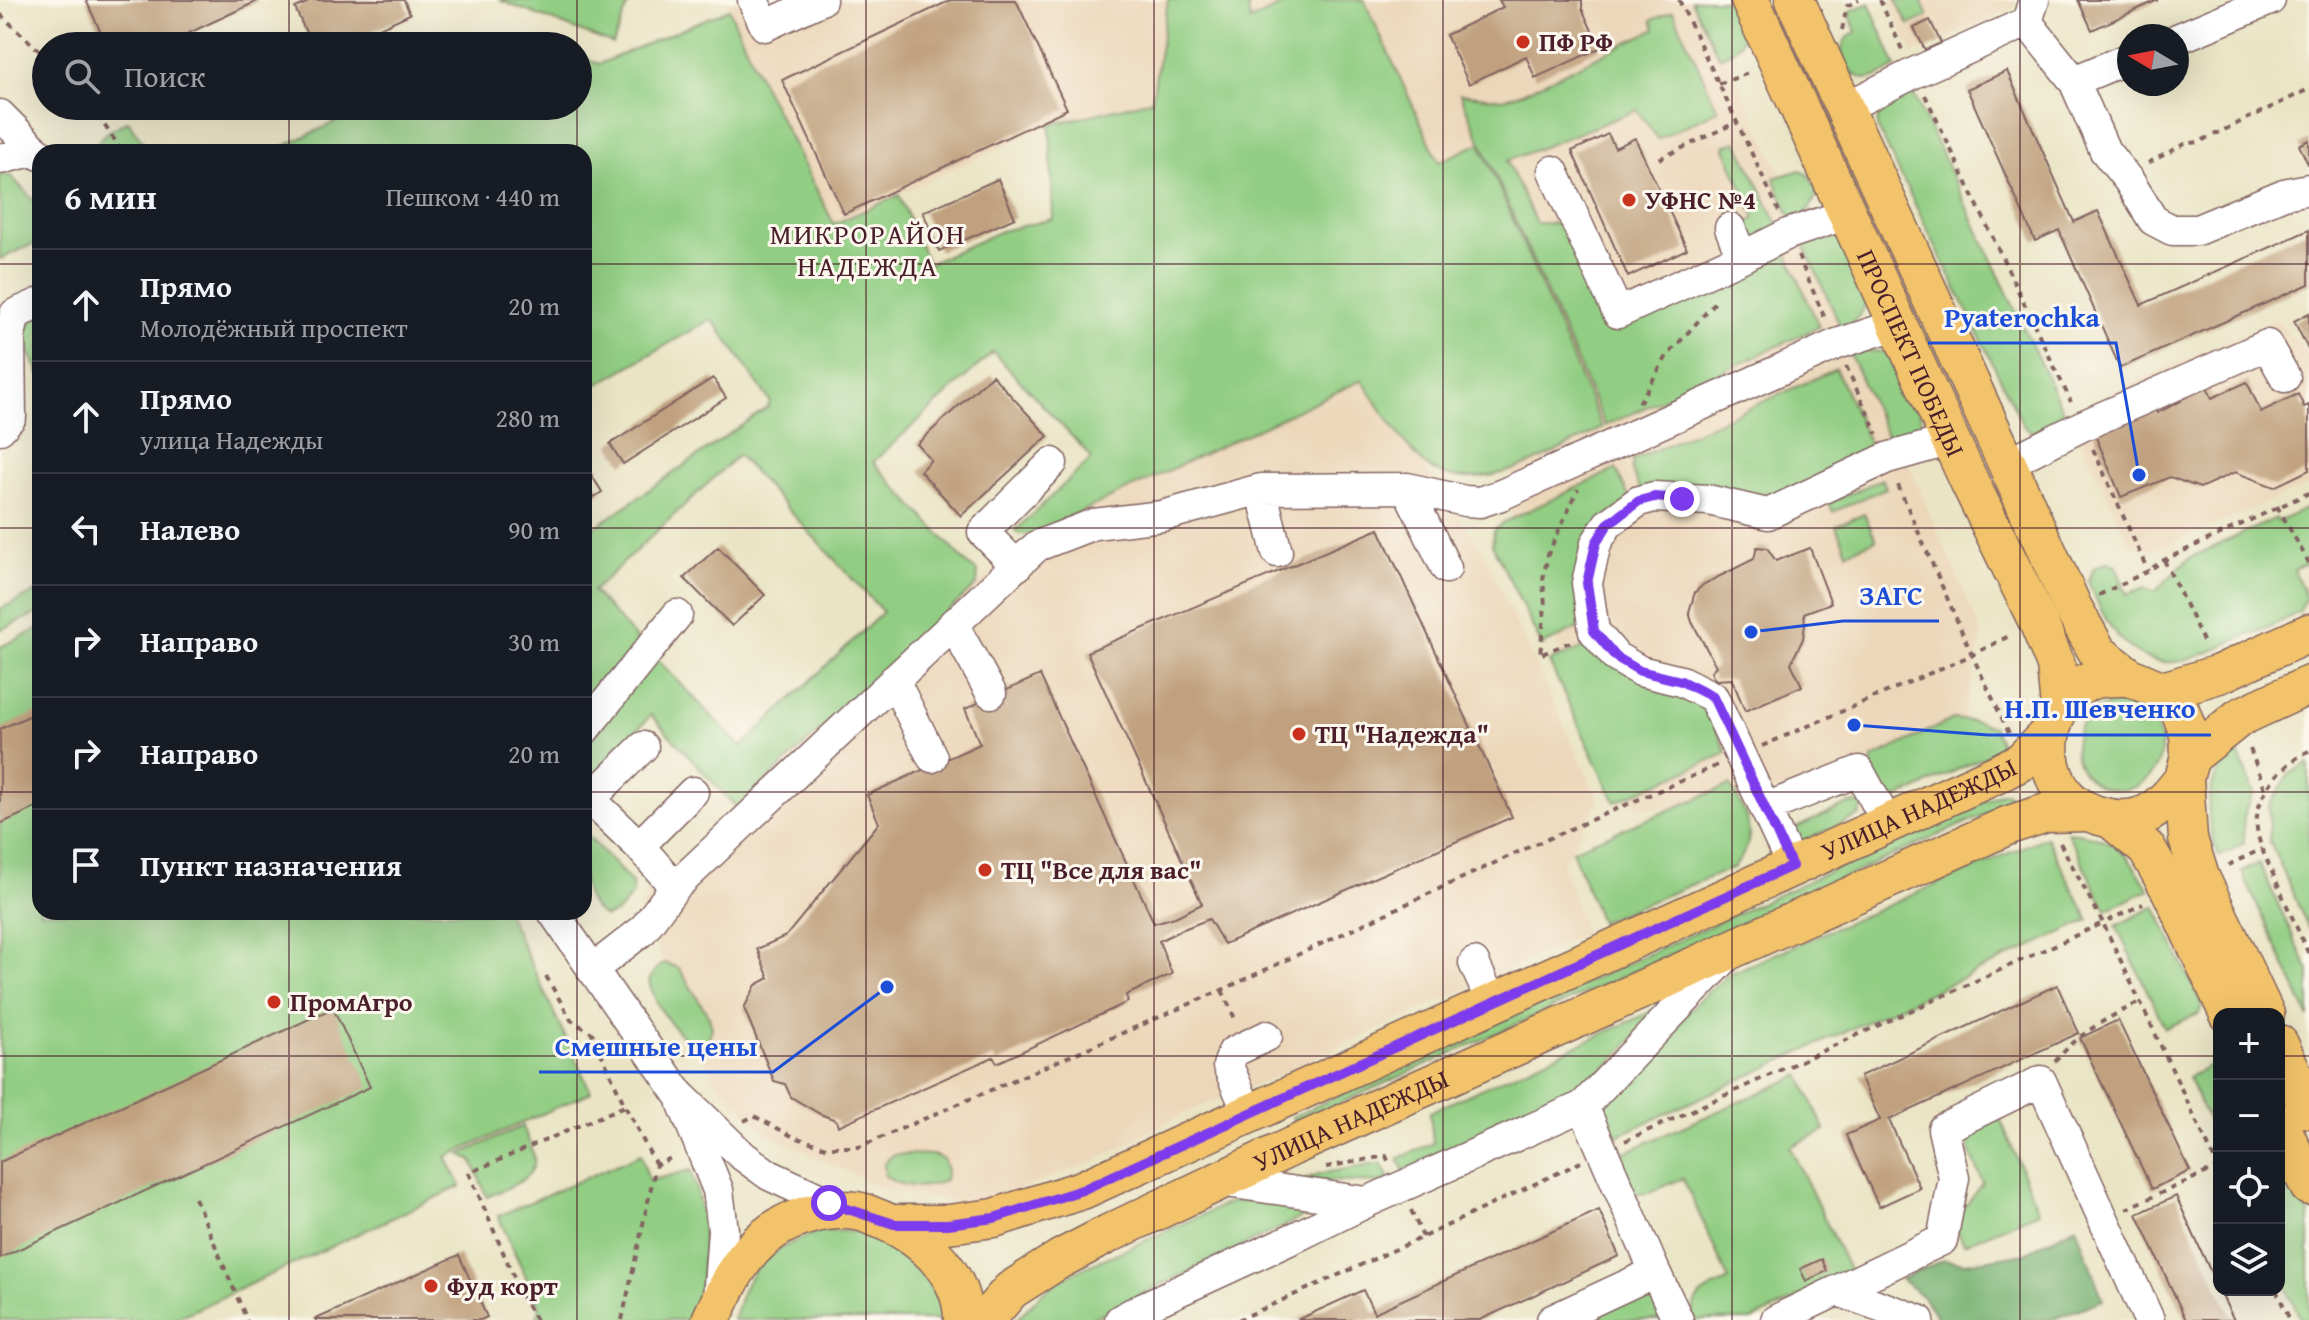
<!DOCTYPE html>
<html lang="ru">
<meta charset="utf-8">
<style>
:root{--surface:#171b24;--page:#20242c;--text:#f1f3f6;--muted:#9ea1a6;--line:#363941}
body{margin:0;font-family:"Gentium Book Plus",serif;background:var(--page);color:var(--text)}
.controls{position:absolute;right:24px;bottom:24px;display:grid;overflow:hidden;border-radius:16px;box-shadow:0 8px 32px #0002}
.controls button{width:72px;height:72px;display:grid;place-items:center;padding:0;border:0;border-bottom:2px solid var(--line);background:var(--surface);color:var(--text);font:40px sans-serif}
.compass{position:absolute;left:2117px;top:24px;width:72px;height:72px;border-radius:50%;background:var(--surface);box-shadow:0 8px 32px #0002;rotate:280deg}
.stop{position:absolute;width:24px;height:24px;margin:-18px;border:6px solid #7c3aed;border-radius:50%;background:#fff}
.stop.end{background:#7c3aed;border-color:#fff;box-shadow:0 2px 8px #0008}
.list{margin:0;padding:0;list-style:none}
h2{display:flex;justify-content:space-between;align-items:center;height:104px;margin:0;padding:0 32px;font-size:34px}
h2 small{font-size:26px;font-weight:400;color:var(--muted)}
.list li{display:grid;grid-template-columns:52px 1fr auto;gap:24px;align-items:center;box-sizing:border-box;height:112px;padding:0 32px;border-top:2px solid var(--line)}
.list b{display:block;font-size:30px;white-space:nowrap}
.list p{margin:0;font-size:26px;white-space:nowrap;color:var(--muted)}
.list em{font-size:26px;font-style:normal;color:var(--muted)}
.icon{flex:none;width:44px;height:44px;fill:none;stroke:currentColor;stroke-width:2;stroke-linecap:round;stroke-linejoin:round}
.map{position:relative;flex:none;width:2309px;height:1320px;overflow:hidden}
.search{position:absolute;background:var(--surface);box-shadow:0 8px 32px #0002;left:32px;top:32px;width:560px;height:88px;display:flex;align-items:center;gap:20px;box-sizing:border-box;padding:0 28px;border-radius:44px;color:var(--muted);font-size:30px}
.panel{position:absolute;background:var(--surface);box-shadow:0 8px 32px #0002;left:32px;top:144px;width:560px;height:776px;border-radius:24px}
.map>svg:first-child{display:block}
.built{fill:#ecd7ba}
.green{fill:#91cd82;stroke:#6e7656;stroke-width:2}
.forest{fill:#74b070;stroke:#5f684e;stroke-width:2}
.building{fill:#c0a07e}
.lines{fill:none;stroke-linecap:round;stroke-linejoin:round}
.minor-casing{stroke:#826461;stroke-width:33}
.major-casing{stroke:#826461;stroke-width:41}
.path{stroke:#826461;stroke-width:4;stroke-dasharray:6 6;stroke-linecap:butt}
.minor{stroke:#fff;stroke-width:30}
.major{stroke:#f2c36a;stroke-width:38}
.route{stroke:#7c3aed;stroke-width:10}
.grid{fill:none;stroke:#4a1f2b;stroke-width:2;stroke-opacity:0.55}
.poi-dot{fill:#c8321e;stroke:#fbf7ec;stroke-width:3}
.labels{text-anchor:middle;stroke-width:6;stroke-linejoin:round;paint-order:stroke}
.poi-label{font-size:26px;font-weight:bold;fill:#4a1f2b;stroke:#fbf7ec;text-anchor:start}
.street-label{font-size:26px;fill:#4a1f2b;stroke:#fbf7ec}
.neighbourhood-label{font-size:28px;letter-spacing:2px;fill:#4a1f2b;stroke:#fbf7ec}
.leader{fill:none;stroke:#1d4ed8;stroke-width:3}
.callout-dot{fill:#1d4ed8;stroke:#fbf7ec;stroke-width:3}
.callout-label{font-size:28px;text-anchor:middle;font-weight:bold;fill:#1d4ed8;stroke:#fbf7ec;stroke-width:6;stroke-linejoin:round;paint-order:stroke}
</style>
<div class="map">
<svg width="2309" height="1320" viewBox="0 0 2309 1320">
<rect width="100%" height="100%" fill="#fbf7ec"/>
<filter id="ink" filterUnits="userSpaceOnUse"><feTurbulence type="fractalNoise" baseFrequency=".0125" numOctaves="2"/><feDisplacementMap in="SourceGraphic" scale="16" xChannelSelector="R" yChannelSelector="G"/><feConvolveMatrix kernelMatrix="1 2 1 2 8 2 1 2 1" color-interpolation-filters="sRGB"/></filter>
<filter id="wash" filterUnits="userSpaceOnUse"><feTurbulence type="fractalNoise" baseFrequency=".006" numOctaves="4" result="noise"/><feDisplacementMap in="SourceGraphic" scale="32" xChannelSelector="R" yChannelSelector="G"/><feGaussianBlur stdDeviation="1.8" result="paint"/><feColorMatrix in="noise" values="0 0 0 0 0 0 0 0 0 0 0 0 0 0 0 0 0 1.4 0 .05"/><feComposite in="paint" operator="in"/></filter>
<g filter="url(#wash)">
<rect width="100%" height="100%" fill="#eae4c5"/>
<path class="built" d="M731 0H1168L1152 100 1050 125 834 224 763 85 729 9Z
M1247 0H1293L1249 21Z
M1338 0H1700L1815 247 1982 634 1960 734 1719 808 1638 807 1618 784 1511 539 1514 386Z
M1888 0H2015L2013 7 1913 54Z
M2277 320 2309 357V485L2152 551 2130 543 2078 434 2085 404Z
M1362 380 1394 430 1424 465 1483 552 1599 800 1562 865 1585 933 1272 1078 1189 1111 1093 1162 999 1197 967 1204 884 1189 766 1133 712 1077 687 1007 639 914 650 886 1033 534Z"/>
<path class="green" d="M499 0H630L613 44Z
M1168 0H1247L1250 21 1293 0H1364L1439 162 1480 143 1602 428C1556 451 1474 503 1424 464 1420 461 1416 455 1412 451 1393 429 1378 405 1362 380L1033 534H1019L1015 531 1092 458 993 352 873 462 968 565 978 572 977 584 737 808 651 715 588 783 584 784V743L654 656 741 747 883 612 738 455 593 591 640 643 584 711V535L768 407 770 401 715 323 710 320 584 392V152H272L369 106H578V56L599 64 729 9 763 85 834 224 899 195 928 264 1001 231 1053 219 1050 125 1152 100Z
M1691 0H1730C1743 26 1753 45 1719 57Z
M1896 0H1921L1928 16 1909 25Z
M1869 3 1896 67C1889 70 1880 77 1872 78 1853 83 1833 57 1846 39 1847 38 1855 33 1856 32L1849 12Z
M1673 11 1718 110 1658 139 1637 110 1507 161 1536 223 1566 224 1613 327 1785 247 1819 327 1605 426 1460 94 1502 99 1522 93 1655 29 1652 20Z
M1912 91 2069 424 2036 434 2024 427 1879 131C1872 104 1891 100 1912 91Z
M128 121 150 152H94C99 134 112 129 128 121Z
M1737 141 1780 228 1756 240 1744 235 1747 223 1755 218 1724 146Z
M1800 170 1810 176 1817 193C1812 208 1806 215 1793 223L1774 178Z
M0 174 11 176 40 208V241L0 259Z
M1821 236 1837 238C1847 250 1870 291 1864 307 1861 317 1850 324 1842 330L1801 238Z
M40 315V376C31 354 13 330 40 315Z
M1862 350 1883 352 1894 359 1921 417 1920 431 1912 439 1892 448 1849 352Z
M1836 369 1874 455 1772 503 1642 494 1632 471 1633 460Z
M1616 469 1631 501 1604 518 1582 626 1542 646 1492 544 1494 531 1502 523Z
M1882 479 1886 488 1833 512 1829 503Z
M2309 507V563L2294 570 2306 597 2300 611C2280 624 2256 632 2233 641 2215 649 2195 660 2175 662 2125 666 2104 619 2088 581L2094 568 2108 562 2116 566 2127 594 2145 587 2155 592 2189 558 2276 518 2278 522Z
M1864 514 1876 540 1847 552 1836 526Z
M40 590V612L0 630V609Z
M40 628V912H507L591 1092 446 1157 461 1186 173 1320H0V647Z
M1592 644 1703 701 1727 753 1615 802 1549 662Z
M2075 747a43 43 0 1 1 86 0a43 43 0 1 1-86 0Z
M1953 719 1978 722 1993 727 2003 748 1900 797 1888 799 1872 777 1873 758Z
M2235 745 2254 793C2243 809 2242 824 2244 843L2219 857C2202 814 2205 782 2235 745Z
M2309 763V930L2269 840V807L2289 774Z
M1730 785C1741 804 1755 827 1746 849 1744 855 1738 861 1735 867L1600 922 1572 850Z
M2003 792 2008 793 2010 803 2001 807 1296 1123 1292 1117Z
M1857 803 1863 806 1859 816 1803 841 1794 842 1792 830 1798 827 1848 804Z
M584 832 632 883 633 894 618 912 605 917C575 899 584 864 584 832Z
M2067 832C2113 835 2127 852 2149 890L2106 910Z
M2046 837 2089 920 1608 1140 1600 1115 1607 1104 1700 999 1729 974Z
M2259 863 2309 971V1018L2242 872Z
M2155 906 2202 1005 2199 1014 2165 1028 2116 926Z
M664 963 679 968 709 1017 712 1028 708 1041 693 1046C673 1029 655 1006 649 981L655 970Z
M1666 1005 1595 1078 1572 1092 1404 1171 1398 1159 1433 1143 1430 1112Z
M2219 1062V1144L2188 1077Z
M1800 1075 1825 1130 1790 1147 1851 1274 1752 1320H1693C1691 1293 1708 1290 1729 1280L1683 1178 1649 1193 1637 1194 1616 1156Z
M1997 1111 2039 1212 1964 1244 1953 1223 1983 1183 1960 1126Z
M523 1126C526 1136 532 1147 534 1157 538 1180 503 1189 487 1197L472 1160 461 1154Z
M2279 1151 2309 1214V1320H2301L2279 1272Z
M641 1154 649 1181 691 1170C707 1218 708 1272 691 1320H536L540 1308 498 1216Z
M907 1154 933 1155 943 1159 947 1170 945 1180C929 1190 899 1188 885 1176L884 1163 893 1155Z
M1381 1163 1389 1179 1380 1183 1304 1180 1318 1174Z
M1254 1200 1315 1209 1307 1215 1088 1320H1016L1042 1293 1068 1275 1231 1202Z
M821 1231C835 1232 852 1230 866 1234 905 1243 936 1282 943 1320H733C737 1309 740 1295 746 1284 763 1254 790 1242 821 1231Z
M1638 1292 1658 1297 1667 1320H1575Z"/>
<path class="forest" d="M2076 1226 2103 1300 2051 1320H1939L1923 1297 1901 1279 1943 1260 1965 1263 2026 1253Z"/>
<g id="blocks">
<path class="building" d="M86 0H260L161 46H107Z
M306 0H404L410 14 340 46H312L295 8 307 3Z
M951 0H1016L1067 109 844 214 782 80Z
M1499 0H1582V9L1600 48 1535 78 1526 56 1469 84 1446 35 1503 7Z
M2078 0H2158L2092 30Z
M1930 20 1941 43 1925 50 1914 28Z
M2007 71 2074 222 2098 211 2141 305 2309 230V284L2120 368 2059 230 2035 241 1967 89Z
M1608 134 1615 148 1635 138 1687 249 1628 277 1572 151Z
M2309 140V166L2299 145Z
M998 179 1015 218 939 251 923 212Z
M2309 313V351L2294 321Z
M992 375 1048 436 961 516 920 471 931 460 917 444Z
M713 378 726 398 623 464 610 444Z
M2203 379 2212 398 2247 382 2261 412 2298 394 2304 407 2309 405V470L2274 487 2235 472 2200 488 2170 477 2121 497 2093 430 2152 403 2157 413 2181 401 2177 391Z
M584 463 602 492 584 503Z
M1379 529 1512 817 1224 944 1209 919 1181 930 1159 941 1172 974 1126 995 1128 1002 997 1063 993 1057 838 1126 836 1120 820 1114 791 1097 785 1084 774 1081 744 1008 756 985 769 978 757 949 786 936 879 823 867 795 980 744 965 709 1040 675 1154 923 1175 917 1202 904 1087 652Z
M718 547 765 595 732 626 684 578Z
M1757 547 1767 548 1776 561 1810 548 1831 603 1804 613 1805 625 1803 639 1791 663 1802 686 1745 711 1732 679 1716 680 1713 677 1711 671 1716 666 1692 622 1689 612 1695 592 1704 584 1754 559Z
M40 711V806L0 824V729Z
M2057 985 2079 1033 1889 1120 1920 1188 1879 1207 1846 1135 1880 1120 1860 1076Z
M333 1008 370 1087 0 1258V1162Z
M2118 1020 2190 1171 2152 1189 2080 1038Z
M2176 1196 2219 1290 2234 1320H2186L2137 1214Z
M1599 1210 1619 1256 1480 1320H1297L1363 1290 1374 1313Z
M459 1255 487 1317 481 1320H314Z
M1822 1259 1827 1271 1806 1281 1800 1269Z"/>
</g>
</g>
<g filter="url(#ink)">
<use href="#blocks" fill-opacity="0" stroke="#826461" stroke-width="2"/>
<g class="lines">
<g class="minor-casing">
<path id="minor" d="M753 0 765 26 821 0
M2027 22 2074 81 2105 151 2129 181 2153 220 2172 230H2197L2284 194 2309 189
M2177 39 2270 0
M2074 81 2129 58
M1844 108 1914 73 2027 22 2034 0
M0 115 40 155
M0 159 36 150
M1553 171 1618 313 1742 257 1788 234 1847 214
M1730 228 1742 257
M0 429 11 417 10 335 15 314 40 303
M2006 464 2082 426 2267 345 2285 377
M1407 488 1446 568
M1261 489 1277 552
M1017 566 983 532 1052 463
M953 624 991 693
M894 680 932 757
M584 730 677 615
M643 747 590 799 639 846 675 887
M1766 808 1859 771 1887 822
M639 846 693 792
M1792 866 1713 697 1681 681 1640 671 1616 657 1594 631 1587 583 1596 543 1608 524 1639 501 1654 497 1708 500 1768 514 1887 458 1951 440
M553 912 679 1094 743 1156 769 1175 829 1203 849 1209
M1474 963 1492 1003
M592 970 643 930 675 887 1037 546 1094 524 1162 516 1261 489 1407 488 1465 501 1480 502 1501 495 1837 344 1899 324
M683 1104 718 1190 723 1230 718 1300
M1583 1106 1655 1272 1678 1320
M1249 1115 1228 1066 1233 1052 1267 1036
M1219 1181 1367 1202
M1838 1291 1919 1320
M1120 1320 1144 1307 1300 1235 1367 1202 1583 1106 1727 956
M1552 1320 1655 1272
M1776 1320 1942 1240 1954 1178 1943 1129 2041 1081 2149 1320"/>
</g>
<g class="major-casing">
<g id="major">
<path id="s1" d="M1750 0 1970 483 2039 624 2056 665 2060 708"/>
<path d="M1795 0 2073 608 2098 653 2130 677 2163 691 2180 710 2189 734 2190 757 2184 778 2188 839 2200 877 2265 1014"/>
<path d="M2130 677C2116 677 2100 676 2087 682 2050 701 2040 749 2058 784 2073 814 2119 828 2149 813 2164 804 2173 792 2184 778"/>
<path d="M2163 691 2219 674 2309 633"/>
<path d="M2190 757 2240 717 2309 685"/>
<path d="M2110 818 2147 849 2171 891 2229 1014"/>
<path d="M2279 1044 2309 1109"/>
<path d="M2279 1122 2309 1186"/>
<path id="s2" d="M894 1224H948L994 1218 1082 1190 1997 774 2022 761 2049 733"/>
<path d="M711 1320C727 1286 741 1253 773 1231 795 1216 828 1207 855 1211 861 1211 867 1214 872 1216 916 1232 963 1269 963 1320"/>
<path id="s3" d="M985 1320 1011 1290 1060 1259 1110 1233 1293 1146 2009 825 2046 813 2089 812"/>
</g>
</g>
<path class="path" d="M1679 0 1779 211
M1880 0 1903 52
M0 14 46 57
M1842 30 1847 6 1859 0
M1719 84 1751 72
M1925 95 2071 402
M91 106 123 152
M1659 159 1737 122
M2148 163 2185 144 2199 142 2309 89
M1798 256 1826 321
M1846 366 1877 434
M1639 403 1667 356 1718 299
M2093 449 2148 571
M2277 506 2309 563
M2164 560 2205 645
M2099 595 2148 571 2164 560 2309 493
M1570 642 1540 655 1545 606 1543 579 1548 554 1578 489
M2009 733 1972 655 2011 635
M1762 746 1972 655 1897 483
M2250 749 2266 791
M2309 751C2282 764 2253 796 2257 829 2259 847 2269 864 2276 881 2287 906 2298 930 2309 955
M2060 843 2103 923 2143 904
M2228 865 2262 849
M546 976 571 1020 592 1033 625 1106 656 1165
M1222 990 1236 1021
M2055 1062C2078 1033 2107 1018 2140 1002
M744 1121 754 1116 794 1137 826 1147H859L1222 990 1531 846 1718 765
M1625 1141 2103 923 2219 1169
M1326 1167 1386 1156 1390 1165
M195 1198 247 1320
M2126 1209 2218 1167
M1411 1210 1423 1237
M2276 1290 2290 1320
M536 1320 522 1296 469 1173 625 1106
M622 1320 656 1165 675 1156
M1238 1320 1423 1237 1581 1162"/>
<use href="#minor" class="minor"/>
<use href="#major" class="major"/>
</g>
</g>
<g class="lines" filter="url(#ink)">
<path class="route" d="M829 1203 894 1224H948L994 1218 1082 1190 1792 866 1713 697 1681 681 1640 671 1616 657 1594 631 1587 583 1596 543 1608 524 1639 501 1654 497 1682 499"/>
</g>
<path class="grid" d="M289 0V46M577 0V46M866 0V1320M1154 0V1320M1443 0V1320M1732 0V1320M2020 0V1320M289 106V152M577 106V152M0 264H40M584 264H2309M0 528H40M584 528H2309M0 792H40M584 792H2309M289 912V1320M577 912V1320M0 1056H2219M2279 1056H2309"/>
<g class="poi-dot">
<circle cx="1523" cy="42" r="8"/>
<circle cx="1629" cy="200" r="8"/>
<circle cx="1299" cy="734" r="8"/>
<circle cx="985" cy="870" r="8"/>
<circle cx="274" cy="1002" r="8"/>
<circle cx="431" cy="1286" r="8"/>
</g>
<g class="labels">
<g class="poi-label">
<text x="1539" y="51">ПФ РФ</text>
<text x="1645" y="209">УФНС №4</text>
<text x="1315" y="743">ТЦ "Надежда"</text>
<text x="1001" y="879">ТЦ "Все для вас"</text>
<text x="290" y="1011">ПромАгро</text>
<text x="447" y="1295">Фуд корт</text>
</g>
<g class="street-label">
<text dy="9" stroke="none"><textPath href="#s1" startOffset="388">ПРОСПЕКТ ПОБЕДЫ</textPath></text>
<text dy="9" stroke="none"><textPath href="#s2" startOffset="1112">УЛИЦА НАДЕЖДЫ</textPath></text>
<text dy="9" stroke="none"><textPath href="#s3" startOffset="420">УЛИЦА НАДЕЖДЫ</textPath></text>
</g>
<g class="neighbourhood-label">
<text x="868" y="244">МИКРОРАЙОН<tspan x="868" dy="32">НАДЕЖДА</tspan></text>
</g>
</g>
<path class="leader" d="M2139 475L2116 343H1928M1751 632L1843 621H1939M1854 725L1988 735H2211M887 987L773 1072H539"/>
<g class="callout-dot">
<circle cx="2139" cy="475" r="8"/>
<circle cx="1751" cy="632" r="8"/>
<circle cx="1854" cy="725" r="8"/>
<circle cx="887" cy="987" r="8"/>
</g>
<g class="callout-label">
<text x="2022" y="327">Pyaterochka</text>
<text x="1891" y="605">ЗАГС</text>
<text x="2100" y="718">Н.П. Шевченко</text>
<text x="656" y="1056">Смешные цены</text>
</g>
</svg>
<div class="controls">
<button>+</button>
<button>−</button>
<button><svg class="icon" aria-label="locate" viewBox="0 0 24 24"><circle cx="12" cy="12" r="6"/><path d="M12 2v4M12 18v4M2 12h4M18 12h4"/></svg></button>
<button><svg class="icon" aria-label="layers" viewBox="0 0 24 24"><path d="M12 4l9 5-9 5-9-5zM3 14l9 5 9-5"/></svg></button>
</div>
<svg class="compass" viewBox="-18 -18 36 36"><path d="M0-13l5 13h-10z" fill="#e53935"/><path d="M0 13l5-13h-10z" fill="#9ea1a6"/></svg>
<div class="stop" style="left:829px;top:1203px"></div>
<div class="stop end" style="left:1682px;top:499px"></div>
<div class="search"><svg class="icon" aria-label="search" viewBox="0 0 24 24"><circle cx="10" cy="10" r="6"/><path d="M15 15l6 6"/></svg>Поиск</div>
<section class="panel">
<h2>6 мин<small>Пешком · 440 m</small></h2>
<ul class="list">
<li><svg class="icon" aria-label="ahead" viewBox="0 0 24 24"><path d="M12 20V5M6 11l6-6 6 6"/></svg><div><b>Прямо</b><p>Молодёжный проспект</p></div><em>20 m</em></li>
<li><svg class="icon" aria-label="ahead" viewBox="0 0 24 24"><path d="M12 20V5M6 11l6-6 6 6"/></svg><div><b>Прямо</b><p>улица Надежды</p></div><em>280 m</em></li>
<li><svg class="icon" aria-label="left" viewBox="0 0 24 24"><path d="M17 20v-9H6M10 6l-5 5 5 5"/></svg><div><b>Налево</b></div><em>90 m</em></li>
<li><svg class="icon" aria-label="right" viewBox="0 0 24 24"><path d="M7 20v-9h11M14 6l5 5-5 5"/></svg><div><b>Направо</b></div><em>30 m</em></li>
<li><svg class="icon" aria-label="right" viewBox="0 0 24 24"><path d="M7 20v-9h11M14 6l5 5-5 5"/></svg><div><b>Направо</b></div><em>20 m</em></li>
<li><svg class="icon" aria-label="arrive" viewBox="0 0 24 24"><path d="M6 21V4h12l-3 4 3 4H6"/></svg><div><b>Пункт назначения</b></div></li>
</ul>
</section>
</div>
